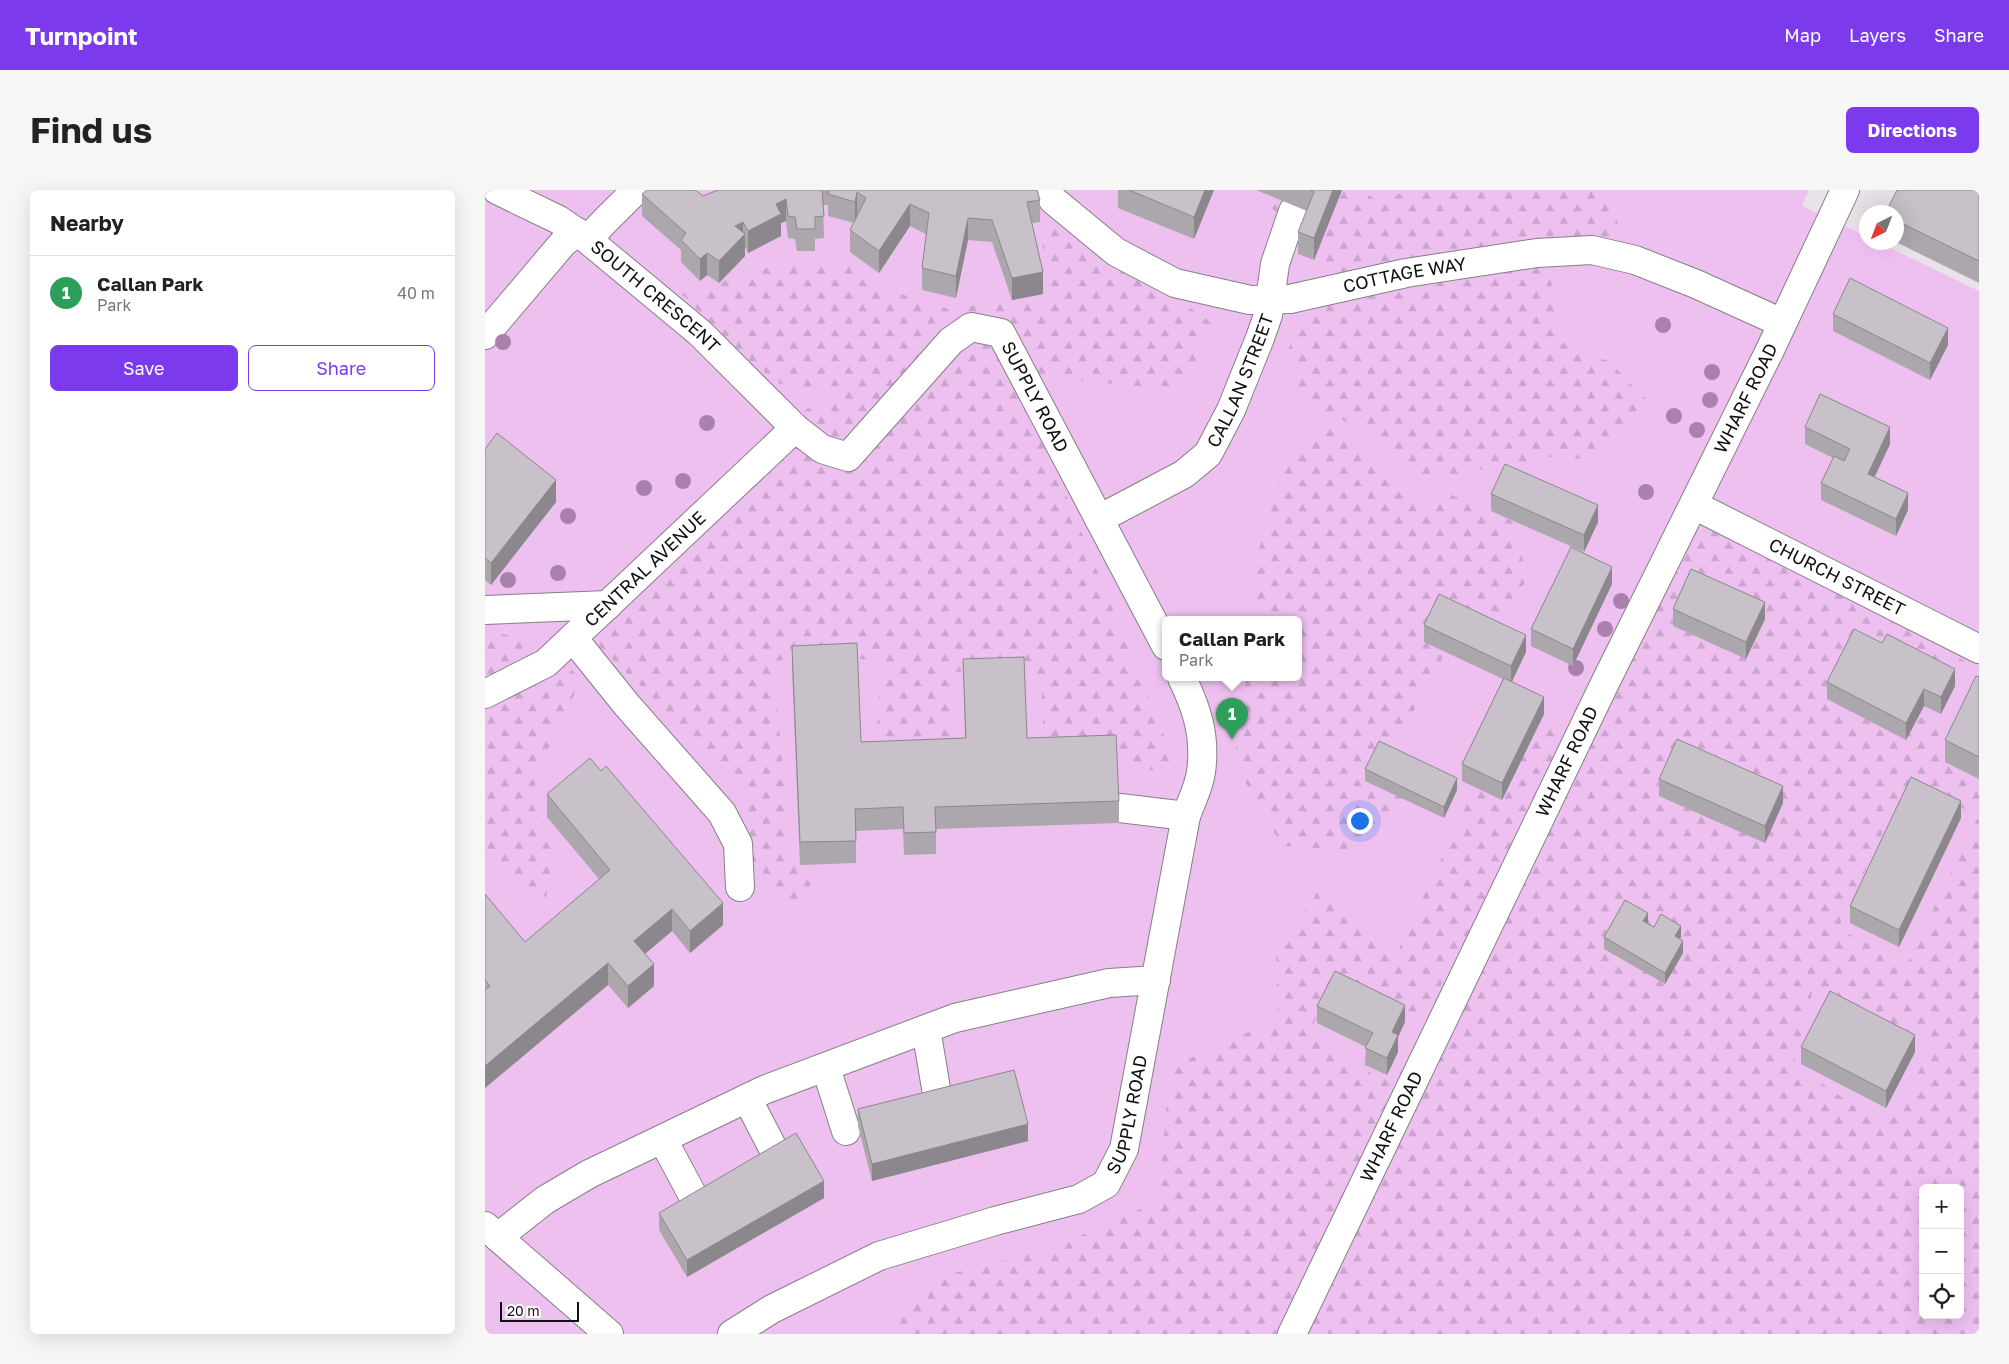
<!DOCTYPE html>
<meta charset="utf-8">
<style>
:root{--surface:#fff;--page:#f6f6f6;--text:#222;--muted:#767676;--line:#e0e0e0;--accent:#7c3aed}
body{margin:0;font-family:"Golos Text",sans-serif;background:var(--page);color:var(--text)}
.controls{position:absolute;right:15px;bottom:15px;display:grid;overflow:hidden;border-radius:8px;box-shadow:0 5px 20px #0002}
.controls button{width:45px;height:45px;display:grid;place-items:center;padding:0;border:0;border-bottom:1px solid var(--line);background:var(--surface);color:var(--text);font:25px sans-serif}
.compass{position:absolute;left:1374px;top:15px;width:45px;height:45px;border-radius:50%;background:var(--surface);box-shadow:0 5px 20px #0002;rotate:222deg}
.scale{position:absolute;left:15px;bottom:12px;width:79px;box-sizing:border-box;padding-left:5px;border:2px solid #120f12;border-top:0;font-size:14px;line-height:18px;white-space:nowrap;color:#120f12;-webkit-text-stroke:4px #fff;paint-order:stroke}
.you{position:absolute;left:874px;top:630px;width:18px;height:18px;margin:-12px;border:4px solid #fff;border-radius:50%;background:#1a73e8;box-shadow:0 0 0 8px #1a73e833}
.badge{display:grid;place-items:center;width:32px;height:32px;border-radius:50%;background:var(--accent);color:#fff;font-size:16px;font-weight:700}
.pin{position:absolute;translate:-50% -41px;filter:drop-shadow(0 1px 2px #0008)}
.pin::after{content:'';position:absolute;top:26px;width:18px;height:15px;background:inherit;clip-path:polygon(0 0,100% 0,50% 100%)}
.popup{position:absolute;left:677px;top:426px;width:140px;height:65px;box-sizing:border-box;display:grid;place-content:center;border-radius:8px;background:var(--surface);filter:drop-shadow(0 1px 4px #0005);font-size:16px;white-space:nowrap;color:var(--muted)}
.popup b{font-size:19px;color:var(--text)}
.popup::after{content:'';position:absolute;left:50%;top:100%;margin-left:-10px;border:10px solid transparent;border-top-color:var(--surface)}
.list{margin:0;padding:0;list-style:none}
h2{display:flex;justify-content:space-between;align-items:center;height:65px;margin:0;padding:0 20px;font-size:21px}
h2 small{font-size:16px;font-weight:400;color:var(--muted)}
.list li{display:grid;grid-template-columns:32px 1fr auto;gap:15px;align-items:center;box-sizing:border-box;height:75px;padding:0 20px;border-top:1px solid var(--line)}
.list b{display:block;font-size:19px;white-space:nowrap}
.list p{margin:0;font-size:16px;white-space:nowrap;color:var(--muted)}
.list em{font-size:16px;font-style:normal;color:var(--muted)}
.actions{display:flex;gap:10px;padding:15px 20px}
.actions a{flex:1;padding:11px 0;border:1px solid var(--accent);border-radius:8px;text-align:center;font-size:18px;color:var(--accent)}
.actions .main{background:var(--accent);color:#fff}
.icon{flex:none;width:28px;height:28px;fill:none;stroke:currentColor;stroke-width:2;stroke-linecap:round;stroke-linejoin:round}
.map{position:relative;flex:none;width:1494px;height:1144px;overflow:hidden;border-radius:8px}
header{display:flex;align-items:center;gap:30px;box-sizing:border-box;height:70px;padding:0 25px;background:var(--accent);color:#fff}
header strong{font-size:24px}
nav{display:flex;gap:28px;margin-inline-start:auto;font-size:18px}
.intro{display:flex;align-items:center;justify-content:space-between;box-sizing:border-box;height:120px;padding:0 30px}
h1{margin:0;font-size:35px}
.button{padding:12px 22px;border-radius:8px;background:var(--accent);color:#fff;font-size:18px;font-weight:700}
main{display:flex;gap:30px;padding:0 30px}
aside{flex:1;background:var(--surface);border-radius:8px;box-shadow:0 5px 20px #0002}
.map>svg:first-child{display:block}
.green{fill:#eec0f0;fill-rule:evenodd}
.forest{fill:url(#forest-firs);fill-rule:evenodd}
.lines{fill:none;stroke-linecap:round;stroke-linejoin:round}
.minor-casing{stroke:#857f86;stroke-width:30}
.minor{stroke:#fff;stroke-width:28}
.tree{fill:#a981ac}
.wall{fill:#aca6ad}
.shaded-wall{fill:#8c878d}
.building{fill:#c8c1c9;stroke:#8c878d}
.labels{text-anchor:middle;stroke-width:5;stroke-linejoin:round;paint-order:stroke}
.street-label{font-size:18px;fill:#120f12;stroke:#fff}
</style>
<header>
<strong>Turnpoint</strong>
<nav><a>Map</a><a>Layers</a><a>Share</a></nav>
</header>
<div class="intro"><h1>Find us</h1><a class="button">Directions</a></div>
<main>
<aside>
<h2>Nearby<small></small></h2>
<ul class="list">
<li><span class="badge" style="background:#2e9e5b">1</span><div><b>Callan Park</b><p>Park</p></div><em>40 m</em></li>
</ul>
<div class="actions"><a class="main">Save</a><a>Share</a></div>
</aside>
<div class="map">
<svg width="1494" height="1144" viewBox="0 0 1494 1144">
<defs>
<pattern id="forest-firs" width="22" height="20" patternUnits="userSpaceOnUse" patternTransform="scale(1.25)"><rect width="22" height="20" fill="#eec0f0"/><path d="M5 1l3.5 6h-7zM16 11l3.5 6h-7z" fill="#cba4cd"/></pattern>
</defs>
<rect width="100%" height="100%" fill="#eae2ea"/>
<path class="green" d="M0 0H1324L1317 16 1381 46 1382 52 1395 53 1494 101V1144H0ZM681 430H813V488H681ZM1438 998H1475V1125H1438Z"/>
<path class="forest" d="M797 0H878L889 9 932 0H1119L1136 41 1065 85 1076 152 1125 172 1171 220 1099 269 1047 266 1037 293 995 279 972 291 917 280 881 241 814 210 802 161 842 89 786 17Z
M577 28 727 133 698 200 565 188 541 206 693 580H651L622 546 559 553 556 487 517 479 470 482 466 555 391 560 396 472 329 462 288 472 301 613V666L334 684 309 716 267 671 258 596 84 427 286 239 353 202 295 194 245 155 197 104 300 72 360 74 416 104 470 121 507 109 570 111 556 48Z
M845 232 932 314 962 303 1032 333 1041 390 1010 448 961 462 906 562 881 590 918 608 873 661 797 656 749 572 761 488H813V430H766L770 373 802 265Z
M1208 328 1484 473 1470 496 1403 461 1433 527 1466 537 1454 571 1494 593V1144H410L407 1137 446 1089 573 1056 673 1011 685 877 793 829 791 765 835 698 912 763 990 597 1017 610 1059 524 1088 543 937 831 847 791 827 838 842 848 858 870 909 894ZM1438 594 1493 627 1422 774 1353 738 1404 629ZM1329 795 1447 857 1409 928 1369 916 1309 873ZM1438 998H1475V1125H1438Z
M0 441 63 453 96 490 55 577 45 611 73 658 61 707 34 702 22 673 0 674Z"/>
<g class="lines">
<g class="minor-casing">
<g id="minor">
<path id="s1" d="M12 0 74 30 103 50 215 143 310 238 337 259 363 267 466 151 486 137 516 143 681 456"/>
<path id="s2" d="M562 0 568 10 631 62 690 93 765 110 805 109 921 83 1052 63 1107 60 1150 70 1211 94 1297 133"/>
<path d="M103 50C117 32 135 17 151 0"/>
<path d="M0 145 78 53 92 42"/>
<path id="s3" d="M1209 315 1494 459"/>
<path id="s4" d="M614 329 699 284 723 264 746 220 775 148 783 125 790 74 808 21"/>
<path d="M0 420 123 415"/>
<path d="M88 448 141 514 237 623 253 654 255 697"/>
<path id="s5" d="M0 504 61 473 310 238"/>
<path d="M635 618 701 626"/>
<path d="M441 839 454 916"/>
<path d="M341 878 361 941"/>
<path d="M262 908 294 970"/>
<path d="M178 950 214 1017"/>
<path d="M0 1036 124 1144"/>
<path d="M13 1047 60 1010 104 984 279 900 470 828 624 793 671 790"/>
<path id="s6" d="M247 1144 287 1119 394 1066 510 1031 594 1009 621 994 639 959 701 626C706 612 714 597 716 582 721 546 712 519 697 488"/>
<path id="s7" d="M807 1144 1118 497 1285 160 1360 0"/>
</g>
</g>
<use href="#minor" class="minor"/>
</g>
<g class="tree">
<circle cx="1178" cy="135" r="8"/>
<circle cx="18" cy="152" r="8"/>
<circle cx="1227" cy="182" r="8"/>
<circle cx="1225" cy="210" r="8"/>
<circle cx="1189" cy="226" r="8"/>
<circle cx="222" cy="233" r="8"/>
<circle cx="1212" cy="240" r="8"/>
<circle cx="198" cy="291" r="8"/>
<circle cx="159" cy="298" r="8"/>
<circle cx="1161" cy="302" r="8"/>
<circle cx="83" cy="326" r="8"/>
<circle cx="73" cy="383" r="8"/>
<circle cx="23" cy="390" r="8"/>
<circle cx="1136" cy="411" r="8"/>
<circle cx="1120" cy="439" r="8"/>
<circle cx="1091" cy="478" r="8"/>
</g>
<path class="wall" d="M230 0H552L555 10V32L547 33 558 104 527 110 507 52 483 50 471 108 437 100V78L441 44 425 36 394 83 365 62V40L369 33 343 26V15H338L339 48 330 49V61H312L310 49 303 48 301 31 296 33V46L263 63 260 57V66L234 93 222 85 215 91 196 72V60L157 26V4L218 6 230 1Z
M633 0H729L709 49 633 18Z
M771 0H857L829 70 813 64V42L822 21Z
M1494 0V93L1411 52 1412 22Z
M1348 124 1463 155 1445 190 1348 141Z
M1320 237 1405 254 1390 287 1423 320 1411 346 1336 310V293L1348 268 1320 254Z
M0 259 71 312 6 395 0 390Z
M1006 304 1113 332 1099 362 1006 321Z
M1127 394 1088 476 1046 456V439Z
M1188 419 1280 429 1261 469 1188 436Z
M939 435 1041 462 1027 492 1059 524 1017 610 977 591V574L1018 489 939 452Z
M307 456 376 552 480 548 478 469 542 548 634 611V633L451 639V664L419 665 418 639 371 641V673L315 675 307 478Z
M1494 487V589L1460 572V550Z
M1342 492 1470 496 1456 524 1439 516 1421 550 1342 509Z
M880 579 972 600 959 628 880 591Z
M1174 589 1298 613 1280 653 1174 606Z
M62 604 238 735 205 763 187 741 160 764 169 796 143 818 123 795 0 898V704L40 752 114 689 62 627Z
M1476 628 1414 757 1365 733V716Z
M1163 733 1169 737 1196 747 1195 749 1198 763 1180 794 1119 759V747Z
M832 816 920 832 913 847V862L902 885 880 875 881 857 832 833Z
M1316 857 1430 862 1401 918 1316 874Z
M373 919 543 951 387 991 373 936Z
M339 1008 202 1087 174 1040V1023Z"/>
<path class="shaded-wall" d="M720 0H729L709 49V27Z
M848 0H857L829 70V48Z
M372 2V24L370 34V12Z
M301 9V31L296 33V46L263 63V41L291 14Z
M425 14V36L394 83V61Z
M483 28V50L471 108V86Z
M258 32V46L260 44V66L234 93V71L250 36Z
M222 63V85L215 91V69Z
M558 82V104L527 110V88Z
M1463 138V155L1445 190V173Z
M1405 237V254L1383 300V284Z
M71 290V312L6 395V373Z
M1423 303V320L1411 346V329Z
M1113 315V332L1099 362V345Z
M1127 377V394L1088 476V459Z
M1280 412V429L1261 469V452Z
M1041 445V462L1026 493V476Z
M1470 479V496L1456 524V507Z
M1439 499V516L1421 550V533Z
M1059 507V524L1017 610V593Z
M972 588V600L959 628V617Z
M1298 596V613L1280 653V636Z
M1476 611V628L1414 757V740Z
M238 713V735L205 763V741Z
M187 719V741L149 773V751Z
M1163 723V735L1158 731Z
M1196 736V747L1190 758V746Z
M1198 751V763L1180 794V783Z
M123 773V795L0 898V876Z
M169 774V796L143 818V796Z
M920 815V832L913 847V862L902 885V868L907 842Z
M1430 845V862L1401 918V901Z
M543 934V951L387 991V974Z
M339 991V1008L202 1087V1070Z"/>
<path class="building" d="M162 0H210L218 6 233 0H337L339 26 330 27V39H312L310 27 303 26 301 9 291 14 296 24 263 41 258 32 250 36 260 44 234 71 222 63 215 69 196 50 201 43 157 4Z
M344 0H552L555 10 542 12 558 82 527 88 507 30 483 28 471 86 437 78 444 23 425 14 394 61 365 40 381 8 372 2 370 12 343 4Z
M644 0H720L709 27Z
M825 0H848L829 48 813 42 829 2Z
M1412 0H1494V71L1412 31V22H1401Z
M1365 88 1463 138 1445 173 1348 124Z
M1335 204 1405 237 1383 284 1423 303 1411 329 1336 293 1349 266 1359 271 1365 259 1320 237Z
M12 243 71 290 6 373 0 368V259Z
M1020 274 1113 315 1099 345 1006 304Z
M1086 357 1127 377 1088 459 1046 439Z
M1206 379 1280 412 1261 452 1188 419Z
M954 404 1041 445 1026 476 939 435Z
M1369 439 1397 453 1402 444 1470 479 1456 507 1439 499 1421 533 1342 492Z
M372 453 376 552 481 548 478 469 539 467 542 548 631 545 634 611 450 617 451 642 419 643 418 617 370 619 371 651 315 652 307 456Z
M1491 486 1494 487V567L1460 550Z
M1019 488 1059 507 1017 593 977 574Z
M1192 549 1298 596 1280 636 1174 589Z
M894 551 972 588 959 617 880 579Z
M105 568 116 581 121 576 238 713 205 741 187 719 149 751 169 774 143 796 123 773 0 876V800L5 796 0 790V704L40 752 125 680 62 604Z
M1426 587 1476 611 1414 740 1365 716Z
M1140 710 1163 723 1158 731 1169 737 1176 724 1196 736 1190 746 1198 751 1180 783 1119 747Z
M850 781 920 815 907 842 913 845 902 868 880 858 888 843 832 816Z
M1345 801 1430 845 1401 901 1316 857Z
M529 880 543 934 387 974 373 919Z
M311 943 339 991 202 1070 174 1023Z"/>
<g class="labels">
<g class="street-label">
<text dy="6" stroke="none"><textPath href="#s2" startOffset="394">COTTAGE WAY</textPath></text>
<text dy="6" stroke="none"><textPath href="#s1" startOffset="192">SOUTH CRESCENT</textPath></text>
<text dy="6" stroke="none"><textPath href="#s4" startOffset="208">CALLAN STREET</textPath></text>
<text dy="6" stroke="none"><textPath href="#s1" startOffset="728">SUPPLY ROAD</textPath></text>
<text dy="6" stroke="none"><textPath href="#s7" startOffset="1040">WHARF ROAD</textPath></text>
<text dy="6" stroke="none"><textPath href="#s5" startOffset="205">CENTRAL AVENUE</textPath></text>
<text dy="6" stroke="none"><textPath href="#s3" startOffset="160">CHURCH STREET</textPath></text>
<text dy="6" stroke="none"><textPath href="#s7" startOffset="635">WHARF ROAD</textPath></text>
<text dy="6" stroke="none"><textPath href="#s6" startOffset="479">SUPPLY ROAD</textPath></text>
<text dy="6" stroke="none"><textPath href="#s7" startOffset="230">WHARF ROAD</textPath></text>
</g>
</g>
</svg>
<div class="controls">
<button>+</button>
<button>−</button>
<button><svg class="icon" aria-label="locate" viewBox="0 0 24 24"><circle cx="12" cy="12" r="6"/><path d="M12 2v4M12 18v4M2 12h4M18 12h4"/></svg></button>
</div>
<svg class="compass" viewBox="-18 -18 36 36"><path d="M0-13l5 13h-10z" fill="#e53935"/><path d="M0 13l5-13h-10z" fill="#767676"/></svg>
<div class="scale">20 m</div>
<div class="you"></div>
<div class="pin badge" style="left:747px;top:549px;background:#2e9e5b">1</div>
<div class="popup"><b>Callan Park</b>Park</div>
</div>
</main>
